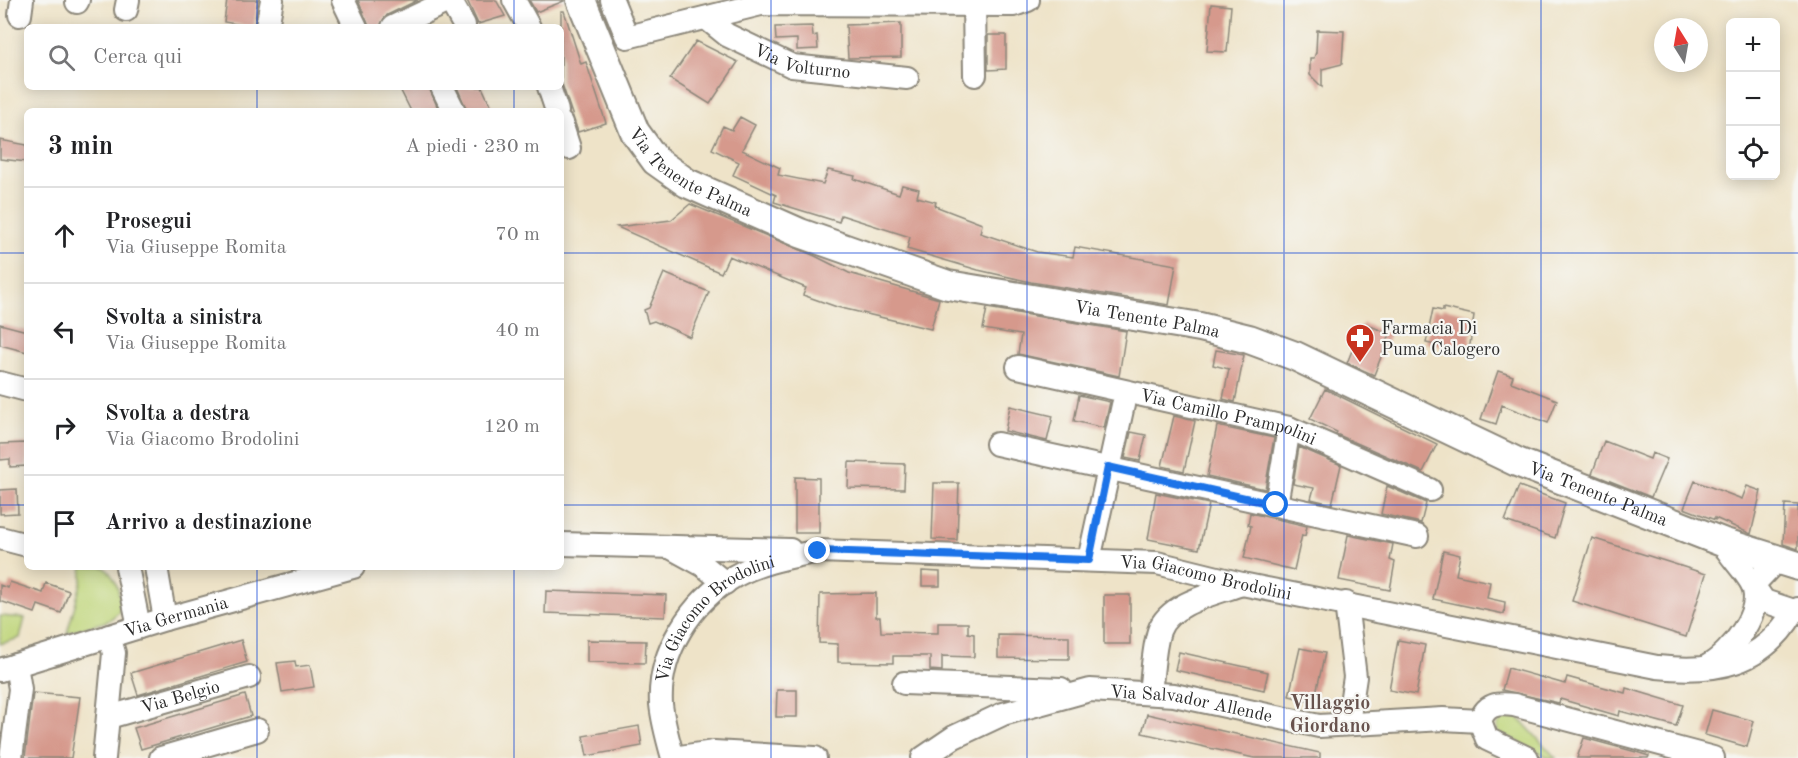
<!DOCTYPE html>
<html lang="it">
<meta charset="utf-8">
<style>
:root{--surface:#fff;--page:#f2f2f2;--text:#202124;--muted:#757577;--line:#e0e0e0}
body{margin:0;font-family:"Old Standard TT",serif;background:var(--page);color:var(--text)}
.controls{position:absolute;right:18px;top:18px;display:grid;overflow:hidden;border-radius:9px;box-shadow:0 3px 15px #0003}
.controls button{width:54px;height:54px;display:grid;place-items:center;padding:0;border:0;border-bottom:2px solid var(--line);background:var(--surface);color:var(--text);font:30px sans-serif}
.compass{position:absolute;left:1654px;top:18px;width:54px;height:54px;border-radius:50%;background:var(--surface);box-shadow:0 3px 15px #0003;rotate:349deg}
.stop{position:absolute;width:18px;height:18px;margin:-14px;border:4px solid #1a73e8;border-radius:50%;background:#fff}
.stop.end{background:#1a73e8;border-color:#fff;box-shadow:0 2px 6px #0008}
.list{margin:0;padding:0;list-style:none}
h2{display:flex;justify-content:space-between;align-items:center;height:78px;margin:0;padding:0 24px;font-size:26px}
h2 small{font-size:20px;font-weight:400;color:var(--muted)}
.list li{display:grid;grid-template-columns:39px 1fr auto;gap:18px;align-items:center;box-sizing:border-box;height:96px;padding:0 24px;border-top:2px solid var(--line)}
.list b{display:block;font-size:22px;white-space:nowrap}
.list p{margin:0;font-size:20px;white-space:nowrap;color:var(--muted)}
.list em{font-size:20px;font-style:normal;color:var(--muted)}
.icon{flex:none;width:33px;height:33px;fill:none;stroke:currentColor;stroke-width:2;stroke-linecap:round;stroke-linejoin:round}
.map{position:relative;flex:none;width:1798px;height:758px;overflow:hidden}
.search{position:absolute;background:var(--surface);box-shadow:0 3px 15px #0003;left:24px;top:24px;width:540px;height:66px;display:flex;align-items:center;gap:15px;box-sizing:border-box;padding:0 21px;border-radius:9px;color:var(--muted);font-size:22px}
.panel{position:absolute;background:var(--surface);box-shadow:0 3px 15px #0003;left:24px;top:108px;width:540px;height:462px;border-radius:9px}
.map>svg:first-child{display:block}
.green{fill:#bfd579;stroke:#758052;stroke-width:1.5}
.building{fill:#d6998c}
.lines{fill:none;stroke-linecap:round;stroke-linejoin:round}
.minor-casing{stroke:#8c877a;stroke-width:26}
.major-casing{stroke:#8c877a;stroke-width:32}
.minor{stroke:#fff;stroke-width:22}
.major{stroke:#fff;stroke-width:28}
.route{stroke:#1a73e8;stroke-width:8}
.grid{fill:none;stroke:#1d4ed8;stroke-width:1.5;stroke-opacity:0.55}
.labels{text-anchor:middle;stroke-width:4.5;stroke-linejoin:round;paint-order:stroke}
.street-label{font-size:18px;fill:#2b2b2b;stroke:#f6f6f2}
.poi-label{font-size:18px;fill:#2b2b2b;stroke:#f6f6f2;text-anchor:start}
.neighbourhood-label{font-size:20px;font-weight:bold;fill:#67524d;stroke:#f6f6f2}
</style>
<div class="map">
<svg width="1798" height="758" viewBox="0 0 1798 758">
<rect width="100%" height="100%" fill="#f6f6f2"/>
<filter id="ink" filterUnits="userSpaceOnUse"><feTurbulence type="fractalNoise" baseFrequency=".0167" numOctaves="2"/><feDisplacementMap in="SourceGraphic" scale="12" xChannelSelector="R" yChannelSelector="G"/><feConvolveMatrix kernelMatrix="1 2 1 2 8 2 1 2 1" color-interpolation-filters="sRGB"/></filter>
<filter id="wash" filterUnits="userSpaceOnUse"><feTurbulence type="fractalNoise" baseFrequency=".008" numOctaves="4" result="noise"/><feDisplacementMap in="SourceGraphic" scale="24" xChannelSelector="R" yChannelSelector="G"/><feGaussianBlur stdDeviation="1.35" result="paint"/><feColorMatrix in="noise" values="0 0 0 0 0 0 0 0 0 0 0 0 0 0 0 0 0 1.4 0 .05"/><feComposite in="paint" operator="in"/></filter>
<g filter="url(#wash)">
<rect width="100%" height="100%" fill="#eee3c8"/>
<path class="green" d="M82 567H104C117 578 122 595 119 612L108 621 67 633 82 580Z
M0 616 25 618 20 638 0 644Z
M1505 714H1515L1556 758H1550L1498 732 1497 725Z"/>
<g id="blocks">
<path class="building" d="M227 0H258L254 27 224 22Z
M358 0H418L387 15 380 27H369Z
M467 0H496L505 16 478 24Z
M529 0H564V1L536 12Z
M1211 4 1231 6 1227 52 1207 51Z
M561 11H564L581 64 586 62 606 123 578 132 561 81Z
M901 23V57L848 58 846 25Z
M812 26 813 36 817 35 818 49 797 50V39L776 40 775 27Z
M1317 30 1344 31 1342 64 1322 69V87L1310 75V58H1314L1316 52Z
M988 35H1006V69L988 70Z
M696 41 738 62 710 104 670 79Z
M399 87H429L439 111H411Z
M457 87H482L493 111H467Z
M740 117 755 125 742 150 780 168 778 175 823 184 828 170 855 176 854 179 899 194 902 185 919 189 917 197 936 202 935 206 982 224 980 233 1037 252 1073 257 1075 247 1176 265 1169 305 1031 282 978 270 907 249 910 237 841 215 839 222 774 202 776 195 733 175 739 162 712 149 723 126 732 130Z
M0 140 27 145V162L0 159Z
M690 204 815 256 849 273 939 299 931 329 837 307 803 295 806 288 729 256 721 273 617 227 671 220Z
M664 273 709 292 690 337 654 321 648 323 644 310 649 308Z
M987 308 1126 331 1119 376 1018 354 1021 335 983 329Z
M1443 308 1474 315 1469 352 1426 343 1433 309 1443 311Z
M1363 323 1390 334 1374 375 1347 363Z
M0 324 27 331V352L0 345Z
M1216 350 1244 355 1235 402 1223 399 1229 369 1213 365Z
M1498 371 1513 376 1511 382 1557 400 1548 423 1502 405 1496 424 1481 419Z
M1325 389 1437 444 1423 472 1336 434 1337 432 1310 419Z
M1079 395 1110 402 1104 428 1074 421Z
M1010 406 1053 416 1047 441 1005 431Z
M1174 416 1195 421 1184 471 1162 466Z
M1217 426 1274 438 1265 489 1207 476Z
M1131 432 1146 435 1140 461 1125 458Z
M1604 441 1650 459 1652 453 1667 459 1651 497 1592 474Z
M27 443V466L10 467V459L0 460V444Z
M1299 447 1341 465 1332 504 1311 499 1314 488 1293 484Z
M849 462 905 464 904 489 848 488Z
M795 477 819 478V533H795Z
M1695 481 1742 499 1747 486 1761 491 1751 534 1715 518V520L1684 508Z
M934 483H959L957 540 932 539Z
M1387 486 1426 503 1421 523 1381 514Z
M1519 486 1565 503 1555 538 1505 521Z
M17 489 18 513 0 514V490Z
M1156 493 1209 504 1199 549 1148 539Z
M1785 504 1798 505V549L1783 544Z
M1250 513 1307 526 1305 536 1302 535 1294 570 1244 558 1251 526 1248 525Z
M1348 535 1393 544 1390 560 1395 562 1390 590 1339 580Z
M1592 538 1706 574 1686 637 1572 601Z
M1443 551 1460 555 1456 575 1490 582 1487 598 1505 602 1504 614 1433 599Z
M922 571 940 572V586H922Z
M10 582 43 593 46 583 69 591 61 613 38 605 35 613 0 601V585L8 588Z
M546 591 666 595 665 617 545 613Z
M876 593V617H880L881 632 938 633V623H968V633L974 634V657L942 656V671L930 670V656H893V663L838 662V644L819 643 820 594Z
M1104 595H1130V644H1104Z
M998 635 1069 636V659L998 658Z
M241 640 247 662 138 695 131 673Z
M587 640 646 641 645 663 587 662Z
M1398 640 1425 645 1416 695 1389 690Z
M1300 648 1325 653 1314 702 1289 696Z
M1179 652 1268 672 1264 690 1175 670Z
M295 661 296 667 310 665 314 687 282 692 277 663Z
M1508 668 1565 684 1567 677 1625 693 1626 688 1683 705 1676 726 1620 711 1619 716 1560 699 1559 703 1502 690Z
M777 690H797V717H776Z
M33 693 80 697 71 758H25Z
M245 695 251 716 141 749 134 728Z
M1712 710 1754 721 1747 747 1705 735Z
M1147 714 1320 753V758H1254L1142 733Z
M639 726 642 746 587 756 583 736Z
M1584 738 1636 752 1649 756 1648 758H1577Z"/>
</g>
</g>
<g filter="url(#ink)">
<use href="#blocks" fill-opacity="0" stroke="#8c877a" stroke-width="1.5"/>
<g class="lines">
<g class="minor-casing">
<g id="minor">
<path d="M343 0 356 27"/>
<path d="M450 0 464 25"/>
<path d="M514 0 529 27"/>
<path d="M612 0 627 37 761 4 1014 5 1028 0"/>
<path d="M974 0 975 75"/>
<path d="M77 2 78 0"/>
<path d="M126 10 128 0"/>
<path d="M20 15 22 0"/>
<path id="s1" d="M706 18 727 35 792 66 907 78"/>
<path d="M267 27 272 0"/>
<path d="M393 27 450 0"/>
<path d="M442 87 454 111"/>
<path d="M549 87 557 111"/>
<path d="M561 123 569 148"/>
<path id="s2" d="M1018 367 1289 428 1430 490"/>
<path d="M0 383 27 390"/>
<path d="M997 444 1417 536"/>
<path d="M1276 505 1289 428"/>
<path d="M0 538 27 545"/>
<path d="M561 544 790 550"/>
<path d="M672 548 703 565 725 583"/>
<path d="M1089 560 1123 405"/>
<path d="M1777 560 1753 585 1764 601 1794 611"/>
<path d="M127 567 139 627"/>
<path d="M156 567 165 619"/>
<path d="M1346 603 1355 677 1348 723"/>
<path d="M1708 666C1730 654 1765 611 1752 584 1745 570 1730 557 1722 542"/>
<path id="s3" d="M0 670 165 619 353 567"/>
<path d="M904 683 1061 689"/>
<path d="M1150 692C1153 672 1153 650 1159 631 1168 603 1217 593 1242 584"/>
<path id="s4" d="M109 717 249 677"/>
<path d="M11 758 20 689 16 665"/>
<path d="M104 758 114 653 109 636"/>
<path d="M161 758 257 730"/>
<path id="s5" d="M673 758C668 740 663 723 661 704 658 653 691 601 735 576 760 562 790 557 818 551L1157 563 1242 584 1657 667C1715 673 1762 666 1794 611L1798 609"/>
<path d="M673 758 714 752 815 758"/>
<path id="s6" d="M923 758 954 737 1003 714 1090 690 1174 695 1319 726 1443 719 1480 721"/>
<path d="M1527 758 1487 739 1480 721C1486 704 1497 703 1514 705L1713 758"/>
</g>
</g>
<g class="major-casing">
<g id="major">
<path id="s7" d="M581 0 635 132 656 161 687 183 800 233 948 285 1200 327 1249 339 1295 356 1517 462 1722 542 1798 566"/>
</g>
</g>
<use href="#minor" class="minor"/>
<use href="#major" class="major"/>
</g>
</g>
<g class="lines" filter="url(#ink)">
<path class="route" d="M818 551 1089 560 1108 467 1276 505"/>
</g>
<path class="grid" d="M257 0V27M514 0V27M771 0V758M1027 0V758M1284 0V758M1541 0V758M257 87V111M514 87V111M0 253H27M561 253H1798M0 505H27M561 505H1798M257 567V758M514 567V758"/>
<defs>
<g id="pharmacy-pin" transform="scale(1.5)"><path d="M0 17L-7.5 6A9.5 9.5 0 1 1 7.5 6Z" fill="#c8321e" stroke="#f6f6f2"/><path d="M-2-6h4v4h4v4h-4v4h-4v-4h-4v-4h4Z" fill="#fff"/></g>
</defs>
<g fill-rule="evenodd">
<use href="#pharmacy-pin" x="1360" y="338"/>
</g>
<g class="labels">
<g class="street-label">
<text dy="6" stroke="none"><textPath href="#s1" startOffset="108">Via Volturno</textPath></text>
<text dy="6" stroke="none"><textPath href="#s7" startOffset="213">Via Tenente Palma</textPath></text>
<text dy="6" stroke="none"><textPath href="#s7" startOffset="699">Via Tenente Palma</textPath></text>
<text dy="6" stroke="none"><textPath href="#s2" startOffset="216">Via Camillo Prampolini</textPath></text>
<text dy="6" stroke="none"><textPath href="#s7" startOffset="1185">Via Tenente Palma</textPath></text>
<text dy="6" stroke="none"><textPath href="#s5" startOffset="687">Via Giacomo Brodolini</textPath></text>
<text dy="6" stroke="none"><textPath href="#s3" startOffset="184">Via Germania</textPath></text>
<text dy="6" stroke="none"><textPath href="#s5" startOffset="165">Via Giacomo Brodolini</textPath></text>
<text dy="6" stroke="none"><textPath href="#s4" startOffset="74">Via Belgio</textPath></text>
<text dy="6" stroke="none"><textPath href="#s6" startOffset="284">Via Salvador Allende</textPath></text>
</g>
<g class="poi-label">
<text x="1381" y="334">Farmacia Di<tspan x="1381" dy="21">Puma Calogero</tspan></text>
</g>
<g class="neighbourhood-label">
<text x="1330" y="709">Villaggio<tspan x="1330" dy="23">Giordano</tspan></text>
</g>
</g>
</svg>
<div class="controls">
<button>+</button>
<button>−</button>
<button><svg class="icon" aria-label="locate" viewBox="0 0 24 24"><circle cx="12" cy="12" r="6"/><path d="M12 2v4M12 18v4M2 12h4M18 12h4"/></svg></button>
</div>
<svg class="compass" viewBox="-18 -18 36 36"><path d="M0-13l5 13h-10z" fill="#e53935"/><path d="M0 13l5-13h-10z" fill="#757577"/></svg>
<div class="stop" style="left:1276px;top:505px"></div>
<div class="stop end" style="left:818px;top:551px"></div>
<div class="search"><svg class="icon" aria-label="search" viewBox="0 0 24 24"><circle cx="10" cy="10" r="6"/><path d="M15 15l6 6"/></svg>Cerca qui</div>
<section class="panel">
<h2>3 min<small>A piedi · 230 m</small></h2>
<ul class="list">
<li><svg class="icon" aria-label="ahead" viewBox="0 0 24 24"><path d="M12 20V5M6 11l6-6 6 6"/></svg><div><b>Prosegui</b><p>Via Giuseppe Romita</p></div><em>70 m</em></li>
<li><svg class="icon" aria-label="left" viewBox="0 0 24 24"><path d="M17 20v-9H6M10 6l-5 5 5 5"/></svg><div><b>Svolta a sinistra</b><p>Via Giuseppe Romita</p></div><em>40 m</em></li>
<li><svg class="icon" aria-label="right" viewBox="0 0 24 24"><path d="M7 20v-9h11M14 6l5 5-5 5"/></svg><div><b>Svolta a destra</b><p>Via Giacomo Brodolini</p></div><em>120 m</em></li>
<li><svg class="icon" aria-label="arrive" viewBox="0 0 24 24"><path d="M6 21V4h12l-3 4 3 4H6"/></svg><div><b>Arrivo a destinazione</b></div></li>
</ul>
</section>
</div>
